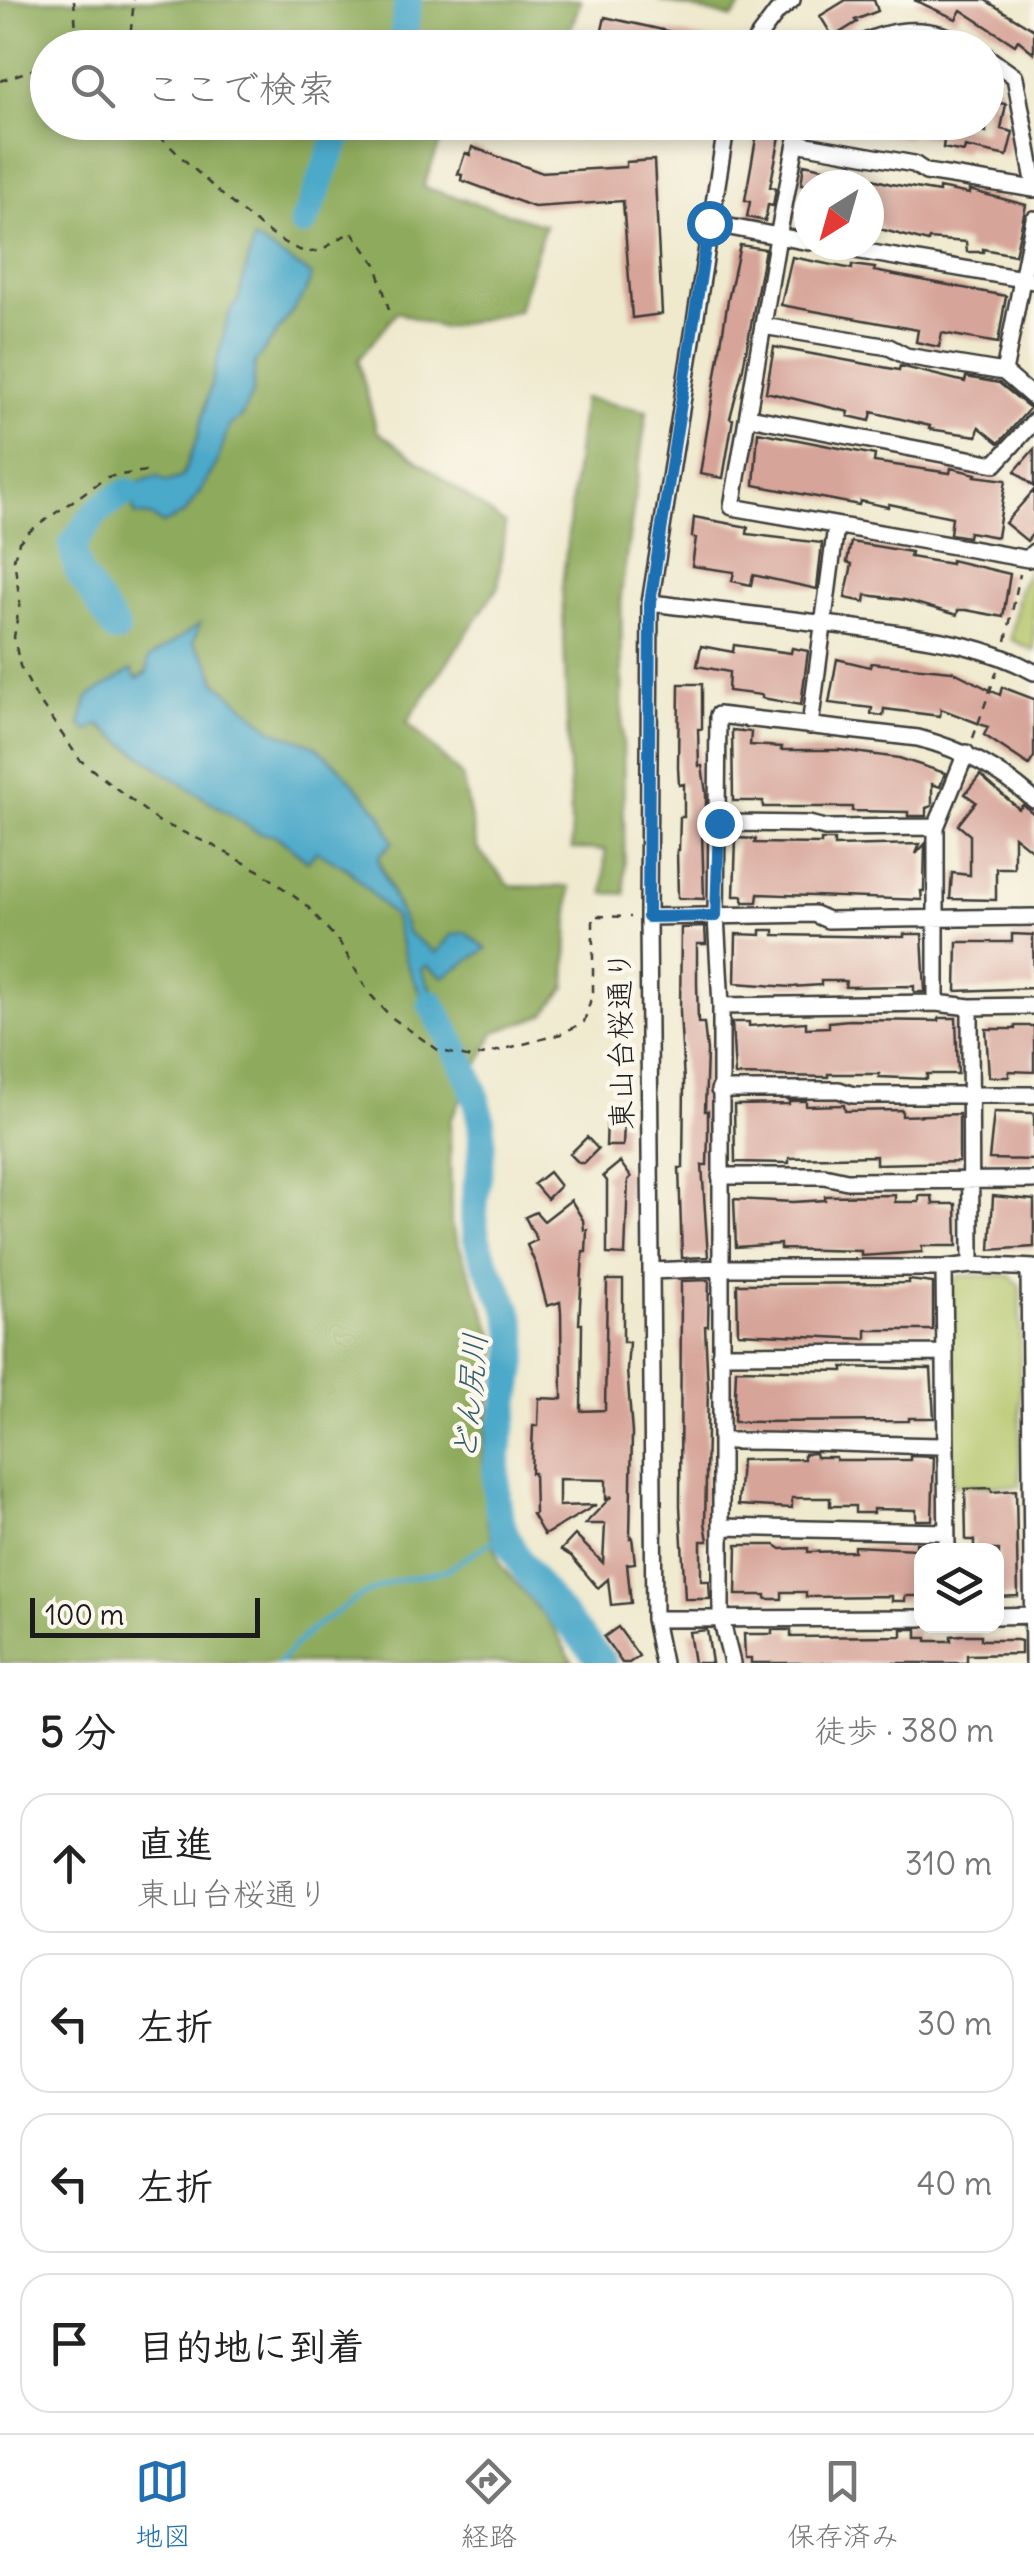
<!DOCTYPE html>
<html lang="ja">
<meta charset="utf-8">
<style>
:root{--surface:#fff;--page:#f6f6f6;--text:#222;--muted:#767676;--line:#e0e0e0;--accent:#1f6fb2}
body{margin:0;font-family:Delius,"Klee One",sans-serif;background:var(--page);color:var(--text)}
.controls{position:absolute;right:30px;bottom:30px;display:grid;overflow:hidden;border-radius:20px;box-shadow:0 5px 15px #0003}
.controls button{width:90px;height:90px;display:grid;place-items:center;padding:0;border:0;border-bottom:2px solid var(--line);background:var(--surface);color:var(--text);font:50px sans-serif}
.compass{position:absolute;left:794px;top:170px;width:90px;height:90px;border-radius:50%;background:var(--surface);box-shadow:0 5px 15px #0003;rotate:217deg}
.scale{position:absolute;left:30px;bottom:25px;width:230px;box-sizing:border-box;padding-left:10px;border:5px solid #1c1c1c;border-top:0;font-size:28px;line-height:35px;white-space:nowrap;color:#1c1c1c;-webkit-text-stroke:8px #fbf7ec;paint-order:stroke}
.stop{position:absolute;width:30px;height:30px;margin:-22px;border:8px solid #1f6fb2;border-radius:50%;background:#fff}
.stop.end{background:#1f6fb2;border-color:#fff;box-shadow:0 2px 10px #0008}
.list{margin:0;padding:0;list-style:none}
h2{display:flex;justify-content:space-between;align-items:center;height:130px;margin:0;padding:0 40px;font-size:42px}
h2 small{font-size:32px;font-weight:400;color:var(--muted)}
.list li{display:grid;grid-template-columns:65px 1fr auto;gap:30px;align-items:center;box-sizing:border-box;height:140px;margin:0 20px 20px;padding:0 20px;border:2px solid var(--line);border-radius:30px}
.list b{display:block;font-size:38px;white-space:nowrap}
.list p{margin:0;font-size:32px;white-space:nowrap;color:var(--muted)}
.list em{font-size:32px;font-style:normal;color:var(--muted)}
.icon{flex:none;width:55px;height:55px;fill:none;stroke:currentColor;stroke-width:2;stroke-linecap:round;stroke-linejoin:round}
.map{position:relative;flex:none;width:1034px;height:1663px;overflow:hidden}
.search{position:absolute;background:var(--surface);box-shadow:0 5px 15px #0003;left:30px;right:30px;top:30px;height:110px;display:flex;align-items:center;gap:25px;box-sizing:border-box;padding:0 35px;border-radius:55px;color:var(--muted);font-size:38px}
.sheet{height:770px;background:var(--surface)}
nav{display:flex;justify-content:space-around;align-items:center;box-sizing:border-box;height:140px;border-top:2px solid var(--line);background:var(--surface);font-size:28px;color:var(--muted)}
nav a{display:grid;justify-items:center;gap:5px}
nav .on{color:var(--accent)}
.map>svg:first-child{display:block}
.green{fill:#b3c468;stroke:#687042;stroke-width:2.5}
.forest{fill:#8eaa5c;stroke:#55633c;stroke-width:2.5;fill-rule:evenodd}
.water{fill:#4ba9c9;stroke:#346272;stroke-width:2.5}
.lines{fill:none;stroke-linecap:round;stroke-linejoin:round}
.stream{stroke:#4ba9c9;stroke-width:5}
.river{stroke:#4ba9c9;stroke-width:28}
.building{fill:#d7a499}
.minor-casing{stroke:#3c3b37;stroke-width:20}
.path{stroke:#3c3b37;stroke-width:2.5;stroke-dasharray:8 8;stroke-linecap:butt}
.minor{stroke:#fff;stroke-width:15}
.route{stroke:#1f6fb2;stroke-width:12}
.labels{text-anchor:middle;stroke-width:9;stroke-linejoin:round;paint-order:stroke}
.street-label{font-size:30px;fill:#1c1c1c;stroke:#fbf7ec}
.water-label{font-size:32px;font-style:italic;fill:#315b6a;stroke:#fbf7ec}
</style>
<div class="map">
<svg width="1034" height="1663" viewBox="0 0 1034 1663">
<rect width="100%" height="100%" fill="#fbf7ec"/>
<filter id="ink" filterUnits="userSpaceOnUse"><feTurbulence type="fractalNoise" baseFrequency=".01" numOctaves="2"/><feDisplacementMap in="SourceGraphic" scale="20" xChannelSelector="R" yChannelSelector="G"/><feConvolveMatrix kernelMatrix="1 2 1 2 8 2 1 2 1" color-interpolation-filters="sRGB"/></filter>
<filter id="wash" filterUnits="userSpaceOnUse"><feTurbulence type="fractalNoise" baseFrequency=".0048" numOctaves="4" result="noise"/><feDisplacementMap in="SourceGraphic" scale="40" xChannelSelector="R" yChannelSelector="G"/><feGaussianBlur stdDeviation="2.25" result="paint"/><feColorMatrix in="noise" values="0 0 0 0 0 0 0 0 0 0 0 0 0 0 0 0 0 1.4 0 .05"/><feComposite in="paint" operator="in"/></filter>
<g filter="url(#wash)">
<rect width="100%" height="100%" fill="#efe9ce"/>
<path class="green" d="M1034 563V651L1011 639 1019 589Z
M960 1276H1010L1020 1286V1486L952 1485 950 1287Z"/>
<path class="forest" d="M0 0H581L564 47 48 48V122L448 123 423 187 545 225 518 311 442 328 397 312 358 360 377 431 505 524 498 587 407 722 462 776 477 848 510 886 570 887 566 987 544 1015 495 1032 450 1121 451 1225 497 1343 483 1458 487 1523 500 1564 553 1627 573 1663H0ZM199 627 193 642 209 662 216 682 274 731 314 745 378 857 408 933 436 953 451 936 427 966 420 969 436 998 406 962 394 917 348 869 317 850 308 861 275 835 259 833 170 776 98 725 132 671 136 680Z
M658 0H746L732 18Z
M583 398 647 411 621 594 625 894 604 893 605 850 572 849 562 588Z"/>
<path class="water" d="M254 239 312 275 304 295 255 363 253 392 241 417 229 426 217 463 203 487 185 513 163 524 150 516 136 515 133 506 126 502 131 484 157 476 167 482 182 477 197 439 229 313 238 300Z
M200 624 193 642 209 662 216 682 274 731 314 745 338 766 381 814 393 842 379 856V863L408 933 436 953 451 935 465 932 487 949 443 977 427 966 421 969 436 999 426 1006 406 962 394 917 348 869 317 851 308 861 275 835 259 833 170 776 99 725 88 731 80 725 88 697 131 670 137 679 147 673 148 659Z"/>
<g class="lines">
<path class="stream" d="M278 1663 309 1631 360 1596 391 1582 446 1570 505 1533"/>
<path class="river" d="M402 48 408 0
M303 223C321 190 326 155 347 122
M116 630 79 573 72 546C90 518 98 505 128 492
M431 1003C452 1044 482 1088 482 1136 483 1170 469 1201 476 1235 484 1274 518 1307 515 1349 511 1413 481 1472 506 1536 521 1573 576 1630 603 1663"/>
</g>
<g id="blocks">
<path class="building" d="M846 0H874L878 11 855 20 857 22 833 37 820 16Z
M914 0H985L1034 30V53L1018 40 1015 45 961 10 956 19Z
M605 17 716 42V48H598Z
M986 77 1001 88 990 102 1006 104 1001 129 1013 132 1007 156 965 147 964 152 943 148 944 140 910 134 909 139 854 129 855 122H942L986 132Z
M759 122 782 126 770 187 776 188 773 206 768 205 765 221 747 217 750 202 745 200Z
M472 147 540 172 626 167V162L654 160 662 314 632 318 623 201 534 207 461 180 462 175 458 174 465 153 470 155Z
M804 164 851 174 852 168 863 170 862 176 891 184 939 192V188L969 194V190L1026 205 1015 255 983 249V252H967L966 242 929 239 928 242 880 229 881 224 869 222V185H801Z
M740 245 765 249 743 368 730 418 733 419 723 478 700 474 728 300Z
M792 257 852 269V265L875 268 874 271 1006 296 998 343 942 333 939 347 916 342 918 330 781 305Z
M774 347 899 370 900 366 965 382 966 377 999 383 1030 408 999 443 979 427 977 436 929 429 930 426 872 412 870 421 848 416 849 412 766 392Z
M758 432 875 455 874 462 950 473 951 468 976 474 975 476 1006 480 997 537 969 532 968 537 950 534 952 517 889 504 888 507 860 501 859 505 754 485Z
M1034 449V487L1015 471Z
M1034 490V532L1027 541 1005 523Z
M694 517 748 527 747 534 822 543 817 589 753 575 751 585 732 581 734 572 692 566 696 538 692 537Z
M851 542 911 552 910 557 951 564V560L1010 574 1003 617 966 610H958L957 615 905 600 866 595 865 602 845 598 852 564 847 562Z
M734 645 791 653 792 648 808 651 801 705 762 698V695L728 691 729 672 697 666 701 646 733 652Z
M837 659 870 667 871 663 952 671 1000 695 1002 687 1034 699V757L1029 765 984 735 988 727 941 709 940 716 884 709 883 716 871 714 872 708 829 703Z
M679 684H702V729H698L699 766H702L706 793V831H702L704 899 678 898 677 850H679L680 817H684V784L679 785 678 767Z
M732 730 751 732 750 745 782 747 781 750H840L899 758 945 773 940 787 932 784V806L926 808V816H908V812L852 811V807H763V801H733Z
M980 775 1019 809 1023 805 1034 814V852L1014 836V868H996V900L950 899 952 873 970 875V835L958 825 976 802 965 794Z
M736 838 756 839 755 843 821 844V840H834V846L920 844 916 854 925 844 924 891H921L922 900 758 894 757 902H743V896H734Z
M705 927 706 944H697V983L698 1023H704L707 1051 705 1111H708V1135L707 1165H702L708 1257 682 1258 679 1168H683L684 1082 680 1012 681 928Z
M761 930H774V935L904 937V934H922L925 992H914V986L845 987 846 981H821V985L791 987 735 983 736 934 761 935Z
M1012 934 1033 935 1034 988 956 991 957 942H1012Z
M939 1018H956L958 1074H927V1079L879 1077V1074H828V1077L735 1075 732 1022H749V1026L806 1022V1028L829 1027V1022L849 1020 939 1021Z
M1015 1026H1034V1072L1009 1071V1077H989L986 1029H1015Z
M789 1101H806V1106L844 1105 845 1111 902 1110V1116L959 1114V1162L876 1164V1156L789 1158V1163L735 1162 734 1105 789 1104Z
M994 1112 1034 1113V1160L989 1159Z
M607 1120 624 1121 623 1146H606Z
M587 1137 598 1149 584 1163H579L570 1154Z
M620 1162 631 1177 628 1180 625 1255 607 1254V1181L603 1176Z
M549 1172 560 1186 547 1199 534 1184Z
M895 1195V1202H919V1196H932L933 1204H956L957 1246H922V1252L861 1256V1251L780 1249V1244L736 1247 734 1199 793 1202 825 1200V1196Z
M993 1196 1034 1200V1247L990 1250Z
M571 1200 583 1220 584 1230H587L586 1252H583L579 1324H582L581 1411 605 1410 607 1280H623V1342H629L627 1370 632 1433 630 1538 632 1537 635 1563 627 1564 631 1603 611 1605 608 1579 598 1588 571 1556 561 1550 575 1535 603 1563 605 1524H585L612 1496 606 1499V1480L559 1479V1506L596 1505 544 1535 532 1514 535 1513 534 1473H531L533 1426H538L539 1398 562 1399 561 1312 560 1302 547 1306 536 1265 527 1245 537 1240 525 1217 536 1212 544 1221Z
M709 1280 708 1326H705L708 1387 705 1523 708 1541H701V1581H709L710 1599H685L680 1506 681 1281Z
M909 1280 933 1283V1330H866V1339L738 1333 737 1284 909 1283Z
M843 1367 931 1369 934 1418H909V1421L734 1422 736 1369 843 1371Z
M815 1453 816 1457H836V1460H910V1456L934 1457 932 1520H916V1510L873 1509V1513H855V1506H830V1498H792V1508L738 1505 741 1460 804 1459V1454Z
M991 1488 992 1492 1016 1490 1018 1596 998 1597 999 1550H974V1540H966L965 1489Z
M916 1543H932V1550H922V1596H905V1601H892V1596L806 1597V1592H782V1599H766V1595H736L737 1545H775L781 1549 808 1548V1552L854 1551V1546L916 1549Z
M618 1627 639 1656 629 1663H622L604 1637Z
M902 1629H917V1638H927V1641H951V1636L963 1635H981V1640H1017L1021 1641V1654L967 1655V1663H751V1658H745L744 1634H772V1630H791V1637L902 1636Z
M707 1630 712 1663H694L689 1632Z"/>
</g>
</g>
<g filter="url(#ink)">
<use href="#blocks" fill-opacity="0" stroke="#3c3b37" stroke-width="2.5"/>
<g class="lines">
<g class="minor-casing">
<path id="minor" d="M750 48 777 12 792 0
M854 48C892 25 935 25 972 48
M986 56 1015 77 1034 181
M804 122 796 143 778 237 732 507 1028 559 1034 552
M796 143 914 164 926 172 1034 189
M1034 219 1004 372 1034 398
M709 223 809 242
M826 245 1034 281
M763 326 889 347 906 356 1004 372
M749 417 995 464 1034 421
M650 603C726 612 803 620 879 631 934 639 985 645 1034 672
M810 726 836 526
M719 823 809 824 825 828 936 827
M648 917 814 914 828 920 1034 917
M936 1003V827L966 753
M721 1006 936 1003 970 1007 1034 1006
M970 1007 971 1265
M719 1090H839L853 1095H1034
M720 1176H824L847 1181 1034 1180
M944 1268 947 1550
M1029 1268 1033 1663
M651 1271 720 1268H944L971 1265 1034 1268
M720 1354 945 1353
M721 1441C796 1440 870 1445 946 1446
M721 1527 946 1532
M996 1616 1034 1615
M654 1619 922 1618
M663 1663 654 1619 648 917 650 603 727 122
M732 1663 721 1618V1006L716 916 718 715 918 738C964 750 999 769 1034 800"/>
</g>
<path class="path" d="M74 0 77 48
M129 48 134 0
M0 81 48 64
M152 122 156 133C183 158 277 253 310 252 324 252 339 237 352 232L376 264 389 310
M146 471 107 477 30 531 19 542 14 559 20 602 14 637 20 666 37 698 80 760 158 821 214 846 263 873 307 906 340 943 369 993 391 1017 438 1050 471 1058 561 1034 584 1022 593 992V916L631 917
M1006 641 1020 574
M973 738 997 671"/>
<use href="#minor" class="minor"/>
</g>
</g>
<g class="lines" filter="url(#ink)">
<path class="route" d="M709 223 650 603 648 917 716 916 719 823"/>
</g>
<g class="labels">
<g class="street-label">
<text transform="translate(621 1040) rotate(-91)" y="10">東山台桜通り</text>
</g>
<g class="water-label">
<text transform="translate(470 1397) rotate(-85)" y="11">どん尻川</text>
</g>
</g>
</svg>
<div class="controls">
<button><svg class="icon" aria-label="layers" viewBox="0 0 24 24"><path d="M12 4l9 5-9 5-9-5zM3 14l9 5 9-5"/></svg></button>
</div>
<svg class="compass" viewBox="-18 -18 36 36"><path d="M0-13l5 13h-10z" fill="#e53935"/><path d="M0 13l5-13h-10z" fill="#767676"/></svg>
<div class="scale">100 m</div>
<div class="stop" style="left:709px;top:223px"></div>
<div class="stop end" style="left:719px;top:823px"></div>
<div class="search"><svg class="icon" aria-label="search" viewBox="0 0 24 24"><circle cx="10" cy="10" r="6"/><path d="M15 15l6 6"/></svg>ここで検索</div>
</div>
<section class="sheet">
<h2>5 分<small>徒歩 · 380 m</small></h2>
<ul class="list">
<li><svg class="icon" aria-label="ahead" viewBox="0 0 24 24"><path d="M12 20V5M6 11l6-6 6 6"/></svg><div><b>直進</b><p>東山台桜通り</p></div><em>310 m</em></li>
<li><svg class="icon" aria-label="left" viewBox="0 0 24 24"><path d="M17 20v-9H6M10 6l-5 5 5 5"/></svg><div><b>左折</b></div><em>30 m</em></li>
<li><svg class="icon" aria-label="left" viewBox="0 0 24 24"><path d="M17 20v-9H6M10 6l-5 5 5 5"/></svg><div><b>左折</b></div><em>40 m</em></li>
<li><svg class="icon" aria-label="arrive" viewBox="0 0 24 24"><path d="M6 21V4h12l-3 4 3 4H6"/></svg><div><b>目的地に到着</b></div></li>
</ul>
</section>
<nav>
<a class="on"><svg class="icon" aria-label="map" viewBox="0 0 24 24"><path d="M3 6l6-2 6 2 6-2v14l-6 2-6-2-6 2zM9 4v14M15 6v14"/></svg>地図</a>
<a><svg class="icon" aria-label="directions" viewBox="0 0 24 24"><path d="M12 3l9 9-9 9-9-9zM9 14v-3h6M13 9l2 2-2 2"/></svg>経路</a>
<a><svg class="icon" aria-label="saved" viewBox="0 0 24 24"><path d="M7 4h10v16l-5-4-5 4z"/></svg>保存済み</a>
</nav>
